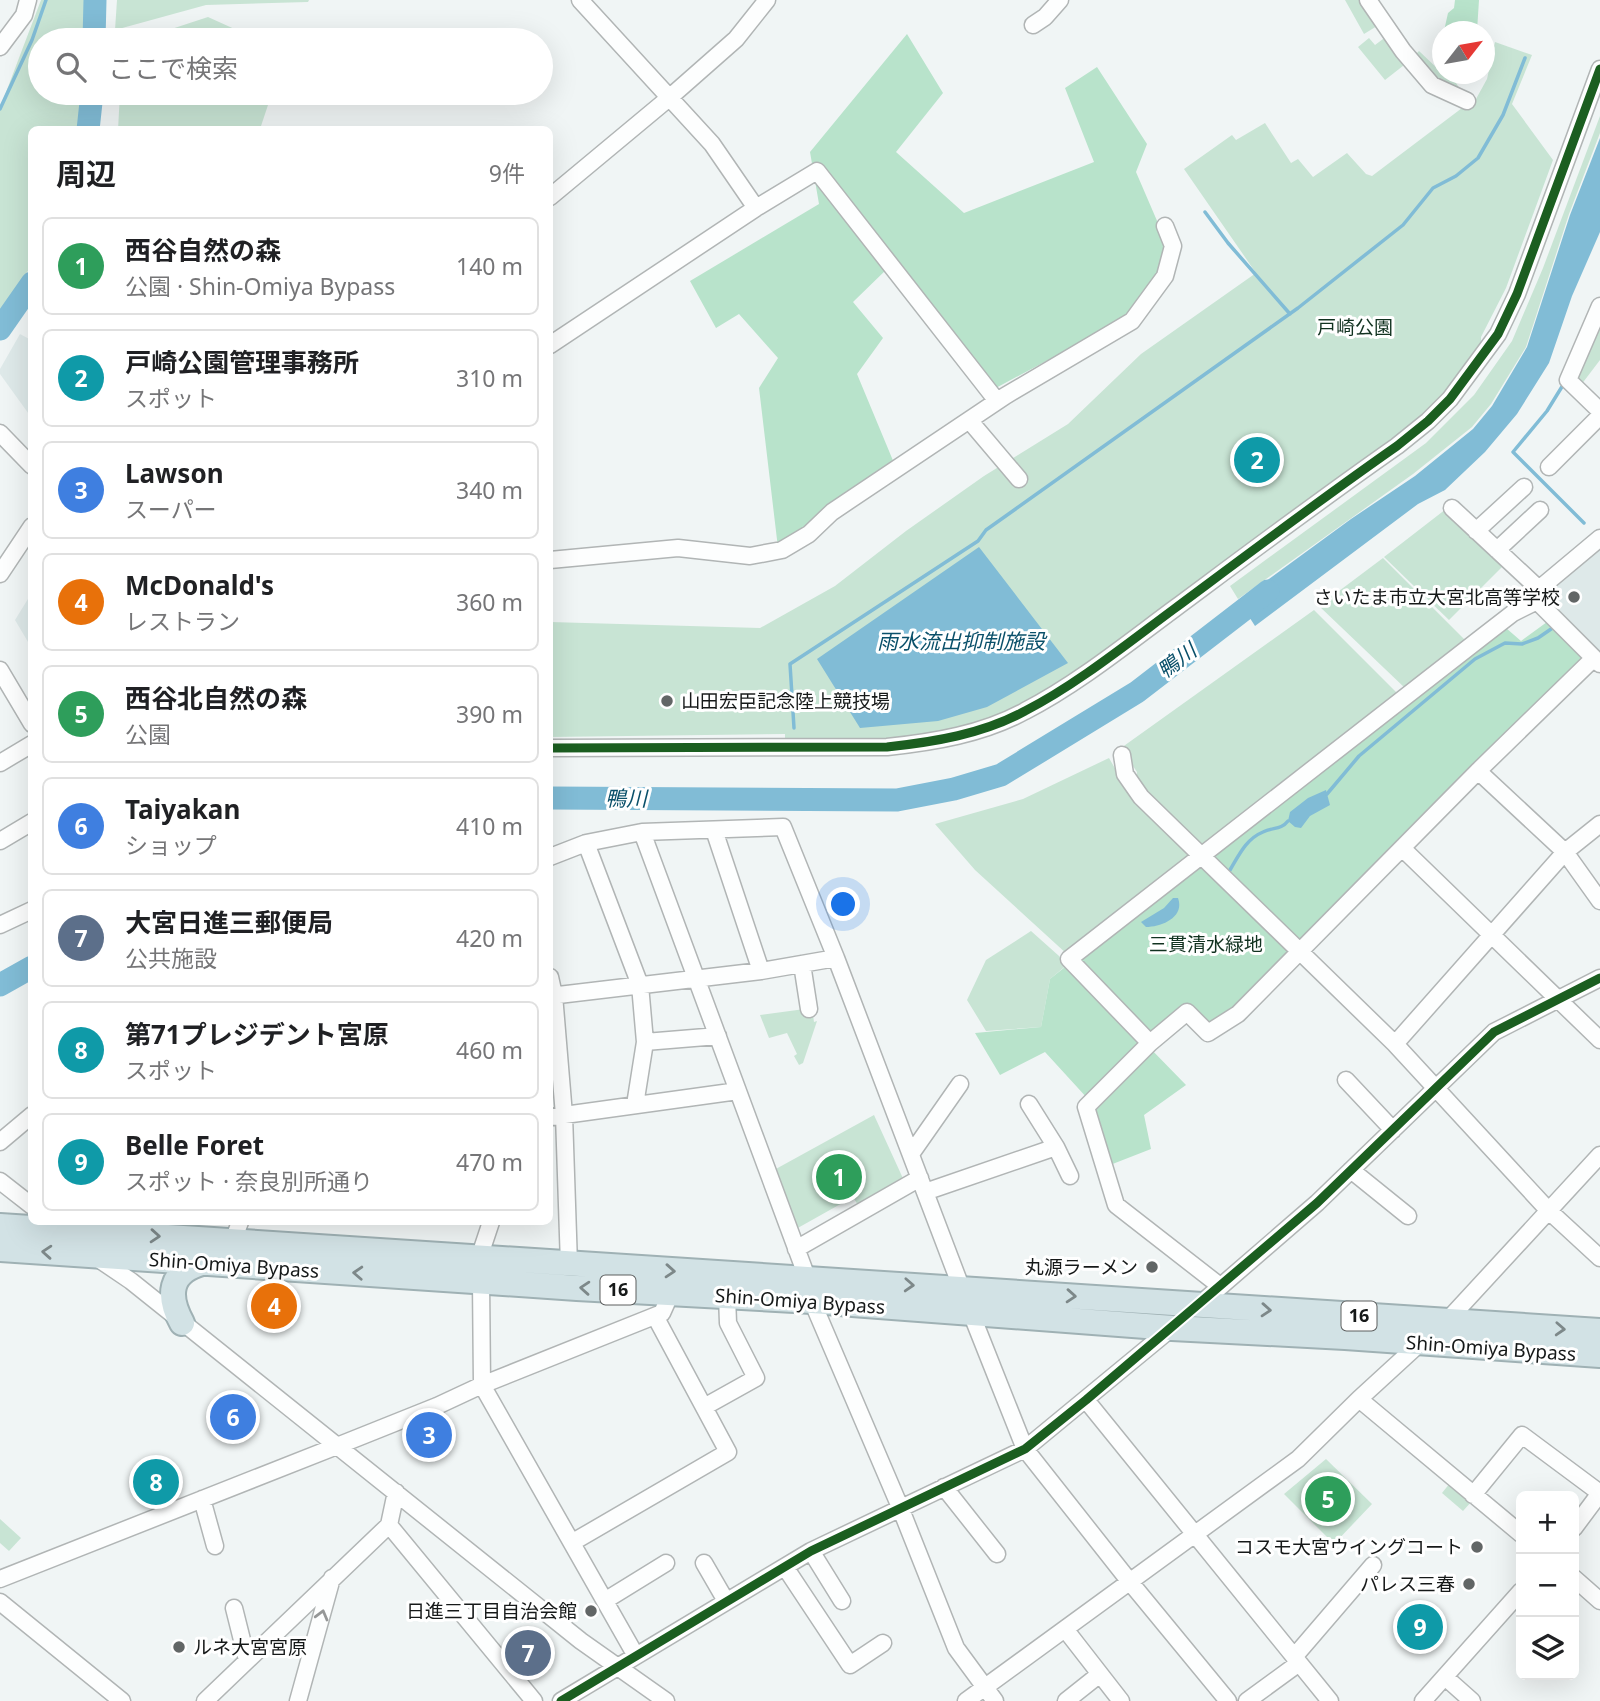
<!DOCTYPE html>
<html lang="ja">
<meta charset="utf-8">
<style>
:root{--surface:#fff;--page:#f2f2f2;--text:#202124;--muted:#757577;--line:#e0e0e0;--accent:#0f766e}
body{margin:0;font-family:"Noto Sans","Noto Sans JP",sans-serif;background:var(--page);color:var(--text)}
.controls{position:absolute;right:21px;bottom:21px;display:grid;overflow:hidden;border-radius:10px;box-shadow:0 7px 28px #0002}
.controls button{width:63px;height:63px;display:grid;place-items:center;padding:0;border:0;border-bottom:2px solid var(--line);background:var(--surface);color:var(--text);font:35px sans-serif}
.compass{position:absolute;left:1432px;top:21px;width:63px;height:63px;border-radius:50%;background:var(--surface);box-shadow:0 7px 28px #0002;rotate:59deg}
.you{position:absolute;left:844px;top:905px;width:24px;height:24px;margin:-18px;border:5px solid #fff;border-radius:50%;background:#1a73e8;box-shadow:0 0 0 10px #1a73e833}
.badge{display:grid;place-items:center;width:46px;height:46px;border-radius:50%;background:var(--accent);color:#fff;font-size:23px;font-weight:700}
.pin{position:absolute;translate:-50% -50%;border:4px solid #fff;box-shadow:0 2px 7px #0006}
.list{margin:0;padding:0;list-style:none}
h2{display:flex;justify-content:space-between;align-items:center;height:91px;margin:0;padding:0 28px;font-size:30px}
h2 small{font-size:23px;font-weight:400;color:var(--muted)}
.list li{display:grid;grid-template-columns:46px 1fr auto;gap:21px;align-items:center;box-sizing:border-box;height:98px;margin:0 14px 14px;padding:0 14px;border:2px solid var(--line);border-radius:10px}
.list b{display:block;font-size:26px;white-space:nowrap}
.list p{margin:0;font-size:23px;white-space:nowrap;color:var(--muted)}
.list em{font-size:23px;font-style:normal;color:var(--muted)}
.icon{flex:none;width:38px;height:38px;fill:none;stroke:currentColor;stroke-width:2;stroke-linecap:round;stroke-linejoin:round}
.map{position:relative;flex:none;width:1600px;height:1701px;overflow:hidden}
.search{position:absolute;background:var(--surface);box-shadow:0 7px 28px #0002;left:28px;top:28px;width:525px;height:77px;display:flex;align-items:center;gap:18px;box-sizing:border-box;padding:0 24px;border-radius:38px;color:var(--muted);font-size:26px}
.panel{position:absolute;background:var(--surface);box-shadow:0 7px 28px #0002;left:28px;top:126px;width:525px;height:1099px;border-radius:10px}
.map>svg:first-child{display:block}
.built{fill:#dee9e9}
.green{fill:#c8e4d4}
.forest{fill:#b8e3cb}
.water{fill:#81bcd6}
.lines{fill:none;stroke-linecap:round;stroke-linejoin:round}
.stream{stroke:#81bcd6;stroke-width:3.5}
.river{stroke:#81bcd6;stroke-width:23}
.minor-casing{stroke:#b1b5b5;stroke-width:19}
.highway-casing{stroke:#9fb1b4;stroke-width:28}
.minor{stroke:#fdfefe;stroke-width:16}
.highway{stroke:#d2e2e5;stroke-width:24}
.cycleway-casing{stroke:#fff;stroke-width:13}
.cycleway{stroke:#1b5e20;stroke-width:9}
.oneway{stroke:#7d8889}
.oneway2{stroke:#959797}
.poi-dot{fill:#626666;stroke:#fff;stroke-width:2.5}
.labels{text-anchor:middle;stroke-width:6;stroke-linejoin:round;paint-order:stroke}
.shield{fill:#fff;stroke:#5c5e5e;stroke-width:2}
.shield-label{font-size:18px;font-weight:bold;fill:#161919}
.park-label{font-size:19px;fill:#113220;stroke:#fff}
.poi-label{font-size:19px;fill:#161919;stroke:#fff;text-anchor:end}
.street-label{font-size:19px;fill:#161919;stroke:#fff}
.water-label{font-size:21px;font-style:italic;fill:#0a506a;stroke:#fff}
</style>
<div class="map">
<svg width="1600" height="1701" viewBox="0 0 1600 1701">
<rect width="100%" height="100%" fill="#f0f5f5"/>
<path class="built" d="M20 334 31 340V417L0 374V369Z
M1600 548V654L1549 602 1548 593Z
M31 594V647L15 620Z"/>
<path class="green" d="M41 0H86L85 40H40V93H84L82 129 32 130 31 266 0 315V108Z
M117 0H309L308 2 206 5 115 30Z
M1345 0H1363L1377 26 1364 34Z
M208 17 259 40H140L141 39Z
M1387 36 1408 62 1385 80 1358 47 1369 38 1375 45Z
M1495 42 1532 55 1512 104 1553 160 1506 288 1481 337V348L1447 394 1392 442 1102 656 1034 700 984 721 942 733 907 738 873 740 785 738V734L550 737V622L760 628 835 586 906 531 984 476 1068 424 1141 354 1256 273 1184 169 1232 135 1236 140 1265 123 1291 163 1298 159 1313 177 1347 153 1366 174 1372 176 1466 105 1471 97 1476 99 1487 79Z
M1419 51 1439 70 1442 67V74H1458L1456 83 1460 89 1439 84 1413 57Z
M120 93H272L260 129 118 130Z
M1600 116V133L1569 214 1526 347 1491 404 1472 427 1413 474 1238 599 1230 586 1426 443 1474 395 1512 341 1543 268Z
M1600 320V360L1581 385 1576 380Z
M1446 509 1504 565 1449 620 1384 557Z
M1383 558 1467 642 1406 689 1319 606Z
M1314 610 1397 693 1396 699 1204 854 1136 783 1137 772 1121 748Z
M1109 758 1124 784 1188 853 1189 862 1068 955 975 870 935 824 1023 799Z
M1031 931 1068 964 1050 979 1041 1027 986 1031 967 1000 986 960Z
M812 1008 814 1022 817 1021 803 1063 799 1065 794 1056 797 1054 787 1033 769 1038 760 1015Z
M874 1115 906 1185 861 1210 853 1197 796 1229 774 1170Z
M1326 1459 1372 1504 1334 1544 1284 1494Z
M1450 1483 1472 1501 1463 1511 1442 1493Z
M0 1519 21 1538 9 1551 0 1543Z"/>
<path class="forest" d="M1455 0H1479L1477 31H1444L1448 13 1454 8Z
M907 34 943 93 896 152 964 213 1094 162 1065 88 1097 67 1147 144 1136 172 1167 244 1161 271 1130 316 994 389 888 268 853 302 883 338 857 374 894 463 805 530 778 548 759 388 778 358 739 314 716 328 690 281 819 204 810 152Z
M1547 622 1584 657 1233 1014 1208 1029 1187 1009 1146 1044 1186 1085 1144 1115 1151 1149 1110 1165 1088 1099 1045 1052 1000 1075 975 1033 1041 1027 1050 979C1096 942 1142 905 1192 874L1506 628 1521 641Z"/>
<path class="water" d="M1600 138V232L1572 296 1549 363 1517 414 1485 452 1445 490 1418 504 1255 626 1239 601 1351 519 1415 476 1473 429 1492 406 1527 347 1570 215Z
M979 547 1068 663 987 707 938 721 860 728 817 659Z
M1326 790 1330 805 1310 816 1301 828 1295 827 1288 821 1290 812 1308 798Z
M1173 898H1178C1185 917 1162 927 1146 927L1141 922 1164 908Z"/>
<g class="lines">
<path class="stream" d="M0 109 32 40 46 0
M1205 212 1228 243 1290 314
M1563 385 1547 411 1513 452 1584 523
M794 728 790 664 978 541 986 530 1298 308 1403 225 1433 188 1456 176 1478 158 1503 115 1525 58
M1327 794 1359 756 1475 659 1505 643 1522 644 1538 638 1554 627
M1230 870C1239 855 1246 839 1263 832 1273 827 1281 830 1288 821"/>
<path class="river" d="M94 40 95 0
M88 130 92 93
M0 329 32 283
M550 798 897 800 954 789 1001 775 1137 692 1268 591
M0 985 32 967"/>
<g class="minor-casing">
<path id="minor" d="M1368 0 1403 51 1432 85 1467 101
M1033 25 1045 17 1060 0
M0 47 24 15 28 0
M550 197 669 98 736 39 767 0
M756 208 817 171 997 401
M1600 306 1568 380 1600 411
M550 345 756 208 712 144 580 0
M969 420 1019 479
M0 433 32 466
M1549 467 1600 416
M1452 508 1539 589
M1476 531 1524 487
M1600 538 1539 589 1537 601 1600 664
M1497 550 1540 510
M550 560 678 548 750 556 782 550 809 534 832 512 1005 396 1132 321 1165 276 1173 246 1165 226
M0 574 32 526
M0 670 32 724
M550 748 887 747C934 742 983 734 1025 711 1076 685 1128 643 1174 609 1248 554 1321 499 1397 446L1428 421 1450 399 1498 334 1517 294 1600 69
M1122 755 1125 774 1141 797 1395 1044 1549 1211 1600 1258
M0 763 32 744
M1478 771 1565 852 1600 901
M714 830 761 971
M642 832 808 1280
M0 841 32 822
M586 843 640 985 645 1042 635 1105
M1402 848 1600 1040
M550 857 586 843 642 832 783 827 836 958 761 971 550 996
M0 925 32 910
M836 958 971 1313 1025 1449 1130 1582 1228 1701
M802 964 809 1009
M550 977 554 995 564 1115 569 1265
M645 1042 718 1036
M1150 1043 1069 959 1482 637 1513 613 1537 601
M1395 1044 1565 852 1600 824
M1346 1080 1393 1130
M1029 1104 1056 1147 1070 1176
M550 1117 738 1091
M0 1142 32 1115
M911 1154 960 1084
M1351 1170 1408 1216
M0 1181 32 1206
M925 1192 1056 1147
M233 1241 240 1222
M796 1249 920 1178
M97 1258 131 1281 581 1641 666 1701
M479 1258 491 1222
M481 1281 482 1385 636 1656
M1220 1286 1116 1205 1086 1107 1150 1043 1187 1012 1208 1033 1238 1014 1478 771 1594 658
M812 1301 900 1507 956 1648 995 1701
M1198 1306 1317 1203 1494 1032 1600 978
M1446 1322 1600 1155
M1359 1399 1521 1534
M1086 1400 1330 1701
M704 1407 756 1378 728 1323 727 1296
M944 1487 997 1554
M396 1492 389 1525 534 1701
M1473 1495 1522 1435 1600 1493
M202 1499 215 1546
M1574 1528 1600 1493
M573 1542 728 1452 655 1316
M811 1551 842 1601
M704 1563 726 1601
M785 1567 850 1665 883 1643
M1574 1578 1600 1601
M0 1579 337 1446 437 1406 482 1385 662 1313 671 1293
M606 1600 666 1563
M0 1602 122 1701
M234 1608 247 1660
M1065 1629 1121 1701
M1294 1657 1373 1565
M1445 1677 1472 1701
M205 1701 389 1525
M298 1701 332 1578
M561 1701 811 1551 1025 1449 1173 1327
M966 1701 1298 1459 1359 1399 1419 1344
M1066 1701 1100 1674
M1247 1701 1299 1663
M1423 1701 1521 1591"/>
</g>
<g class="highway-casing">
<path id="highway" d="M0 1226 1600 1331
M0 1249 577 1288 812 1301 1172 1328 1345 1337 1600 1355
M182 1323C167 1296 169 1272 202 1263"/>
</g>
<use href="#minor" class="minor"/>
<use href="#highway" class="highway"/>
<g class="cycleway-casing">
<path id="cycleway" d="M550 748 887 747C934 742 983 734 1025 711 1076 685 1128 643 1174 609 1248 554 1321 499 1397 446L1428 421 1450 399 1498 334 1517 294 1600 69
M561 1701 811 1551 1025 1449 1086 1400 1317 1203 1494 1032 1600 978"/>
</g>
<use href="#cycleway" class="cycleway"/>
</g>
<defs><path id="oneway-chevron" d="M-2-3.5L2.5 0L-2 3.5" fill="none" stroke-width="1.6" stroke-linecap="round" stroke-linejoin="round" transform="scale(1.75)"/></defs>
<g class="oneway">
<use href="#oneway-chevron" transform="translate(155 1236) rotate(4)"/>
<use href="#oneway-chevron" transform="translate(47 1252) rotate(-176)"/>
<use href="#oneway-chevron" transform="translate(670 1271) rotate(4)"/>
<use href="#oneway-chevron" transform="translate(358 1273) rotate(-177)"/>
<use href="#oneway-chevron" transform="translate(909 1285) rotate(3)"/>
<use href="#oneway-chevron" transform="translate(585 1288) rotate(-176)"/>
<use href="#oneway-chevron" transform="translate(1071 1296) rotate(4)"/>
<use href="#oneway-chevron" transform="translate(1266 1310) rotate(4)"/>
<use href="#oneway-chevron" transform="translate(1560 1329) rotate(3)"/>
</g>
<use class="oneway2" href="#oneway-chevron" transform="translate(322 1615) rotate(-75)"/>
<g class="poi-dot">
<circle cx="1574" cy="597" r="7"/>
<circle cx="667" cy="701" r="7"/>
<circle cx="1152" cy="1267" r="7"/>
<circle cx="1477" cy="1547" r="7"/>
<circle cx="1469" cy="1584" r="7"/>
<circle cx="591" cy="1611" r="7"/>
<circle cx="179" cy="1647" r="7"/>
</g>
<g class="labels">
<g class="shield">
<rect x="600.5" y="1275.5" width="35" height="29" rx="5"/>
<rect x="1341.5" y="1301.5" width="35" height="29" rx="5"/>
</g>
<g class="shield-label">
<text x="618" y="1296">16</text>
<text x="1359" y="1322">16</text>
</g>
<g class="park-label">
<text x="1355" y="334">戸崎公園</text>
<text x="1206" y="951">三貫清水緑地</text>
</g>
<g class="poi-label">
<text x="1560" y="604">さいたま市立大宮北高等学校</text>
<text x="681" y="708" text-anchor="start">山田宏臣記念陸上競技場</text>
<text x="1138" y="1274">丸源ラーメン</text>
<text x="1463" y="1554">コスモ大宮ウイングコート</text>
<text x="1455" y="1591">パレス三春</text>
<text x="577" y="1618">日進三丁目自治会館</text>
<text x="193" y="1654" text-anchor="start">ルネ大宮宮原</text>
</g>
<g class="street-label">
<text transform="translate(234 1265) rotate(4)" y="7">Shin-Omiya Bypass</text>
<text transform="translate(800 1301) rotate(4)" y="7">Shin-Omiya Bypass</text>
<text transform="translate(1491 1348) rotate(4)" y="7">Shin-Omiya Bypass</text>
</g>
<g class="water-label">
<text x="961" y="649">雨水流出抑制施設</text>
<text transform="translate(1177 661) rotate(-37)" y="7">鴨川</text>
<text x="626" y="806">鴨川</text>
</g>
</g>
</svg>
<div class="controls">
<button>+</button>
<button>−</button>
<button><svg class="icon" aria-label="layers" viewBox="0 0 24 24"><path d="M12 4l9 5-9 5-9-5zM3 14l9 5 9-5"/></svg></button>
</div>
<svg class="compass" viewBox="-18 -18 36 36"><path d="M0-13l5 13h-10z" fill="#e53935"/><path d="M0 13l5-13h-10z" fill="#757577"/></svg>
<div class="you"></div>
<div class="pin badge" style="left:839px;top:1177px;background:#2e9e5b">1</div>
<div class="pin badge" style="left:1257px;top:460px;background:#0f9aa8">2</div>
<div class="pin badge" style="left:429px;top:1435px;background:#3f7fe0">3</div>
<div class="pin badge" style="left:274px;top:1306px;background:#e8710a">4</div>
<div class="pin badge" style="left:1328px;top:1499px;background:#2e9e5b">5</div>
<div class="pin badge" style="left:233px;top:1417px;background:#3f7fe0">6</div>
<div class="pin badge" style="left:528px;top:1653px;background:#5c6f8a">7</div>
<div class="pin badge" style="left:156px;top:1482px;background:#0f9aa8">8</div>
<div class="pin badge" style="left:1420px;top:1627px;background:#0f9aa8">9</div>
<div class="search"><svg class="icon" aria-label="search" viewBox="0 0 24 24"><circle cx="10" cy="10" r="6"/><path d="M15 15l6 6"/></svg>ここで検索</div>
<section class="panel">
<h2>周辺<small>9件</small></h2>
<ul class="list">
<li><span class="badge" style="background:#2e9e5b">1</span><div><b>西谷自然の森</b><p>公園 · Shin-Omiya Bypass</p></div><em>140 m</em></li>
<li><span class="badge" style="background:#0f9aa8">2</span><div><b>戸崎公園管理事務所</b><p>スポット</p></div><em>310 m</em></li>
<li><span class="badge" style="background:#3f7fe0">3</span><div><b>Lawson</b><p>スーパー</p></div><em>340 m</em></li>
<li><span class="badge" style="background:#e8710a">4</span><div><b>McDonald's</b><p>レストラン</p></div><em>360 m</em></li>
<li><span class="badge" style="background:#2e9e5b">5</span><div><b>西谷北自然の森</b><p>公園</p></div><em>390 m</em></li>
<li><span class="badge" style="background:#3f7fe0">6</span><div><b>Taiyakan</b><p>ショップ</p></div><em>410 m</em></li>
<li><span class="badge" style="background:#5c6f8a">7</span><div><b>大宮日進三郵便局</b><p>公共施設</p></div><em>420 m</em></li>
<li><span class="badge" style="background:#0f9aa8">8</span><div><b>第71プレジデント宮原</b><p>スポット</p></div><em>460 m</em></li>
<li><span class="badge" style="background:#0f9aa8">9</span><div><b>Belle Foret</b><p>スポット · 奈良別所通り</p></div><em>470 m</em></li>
</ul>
</section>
</div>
